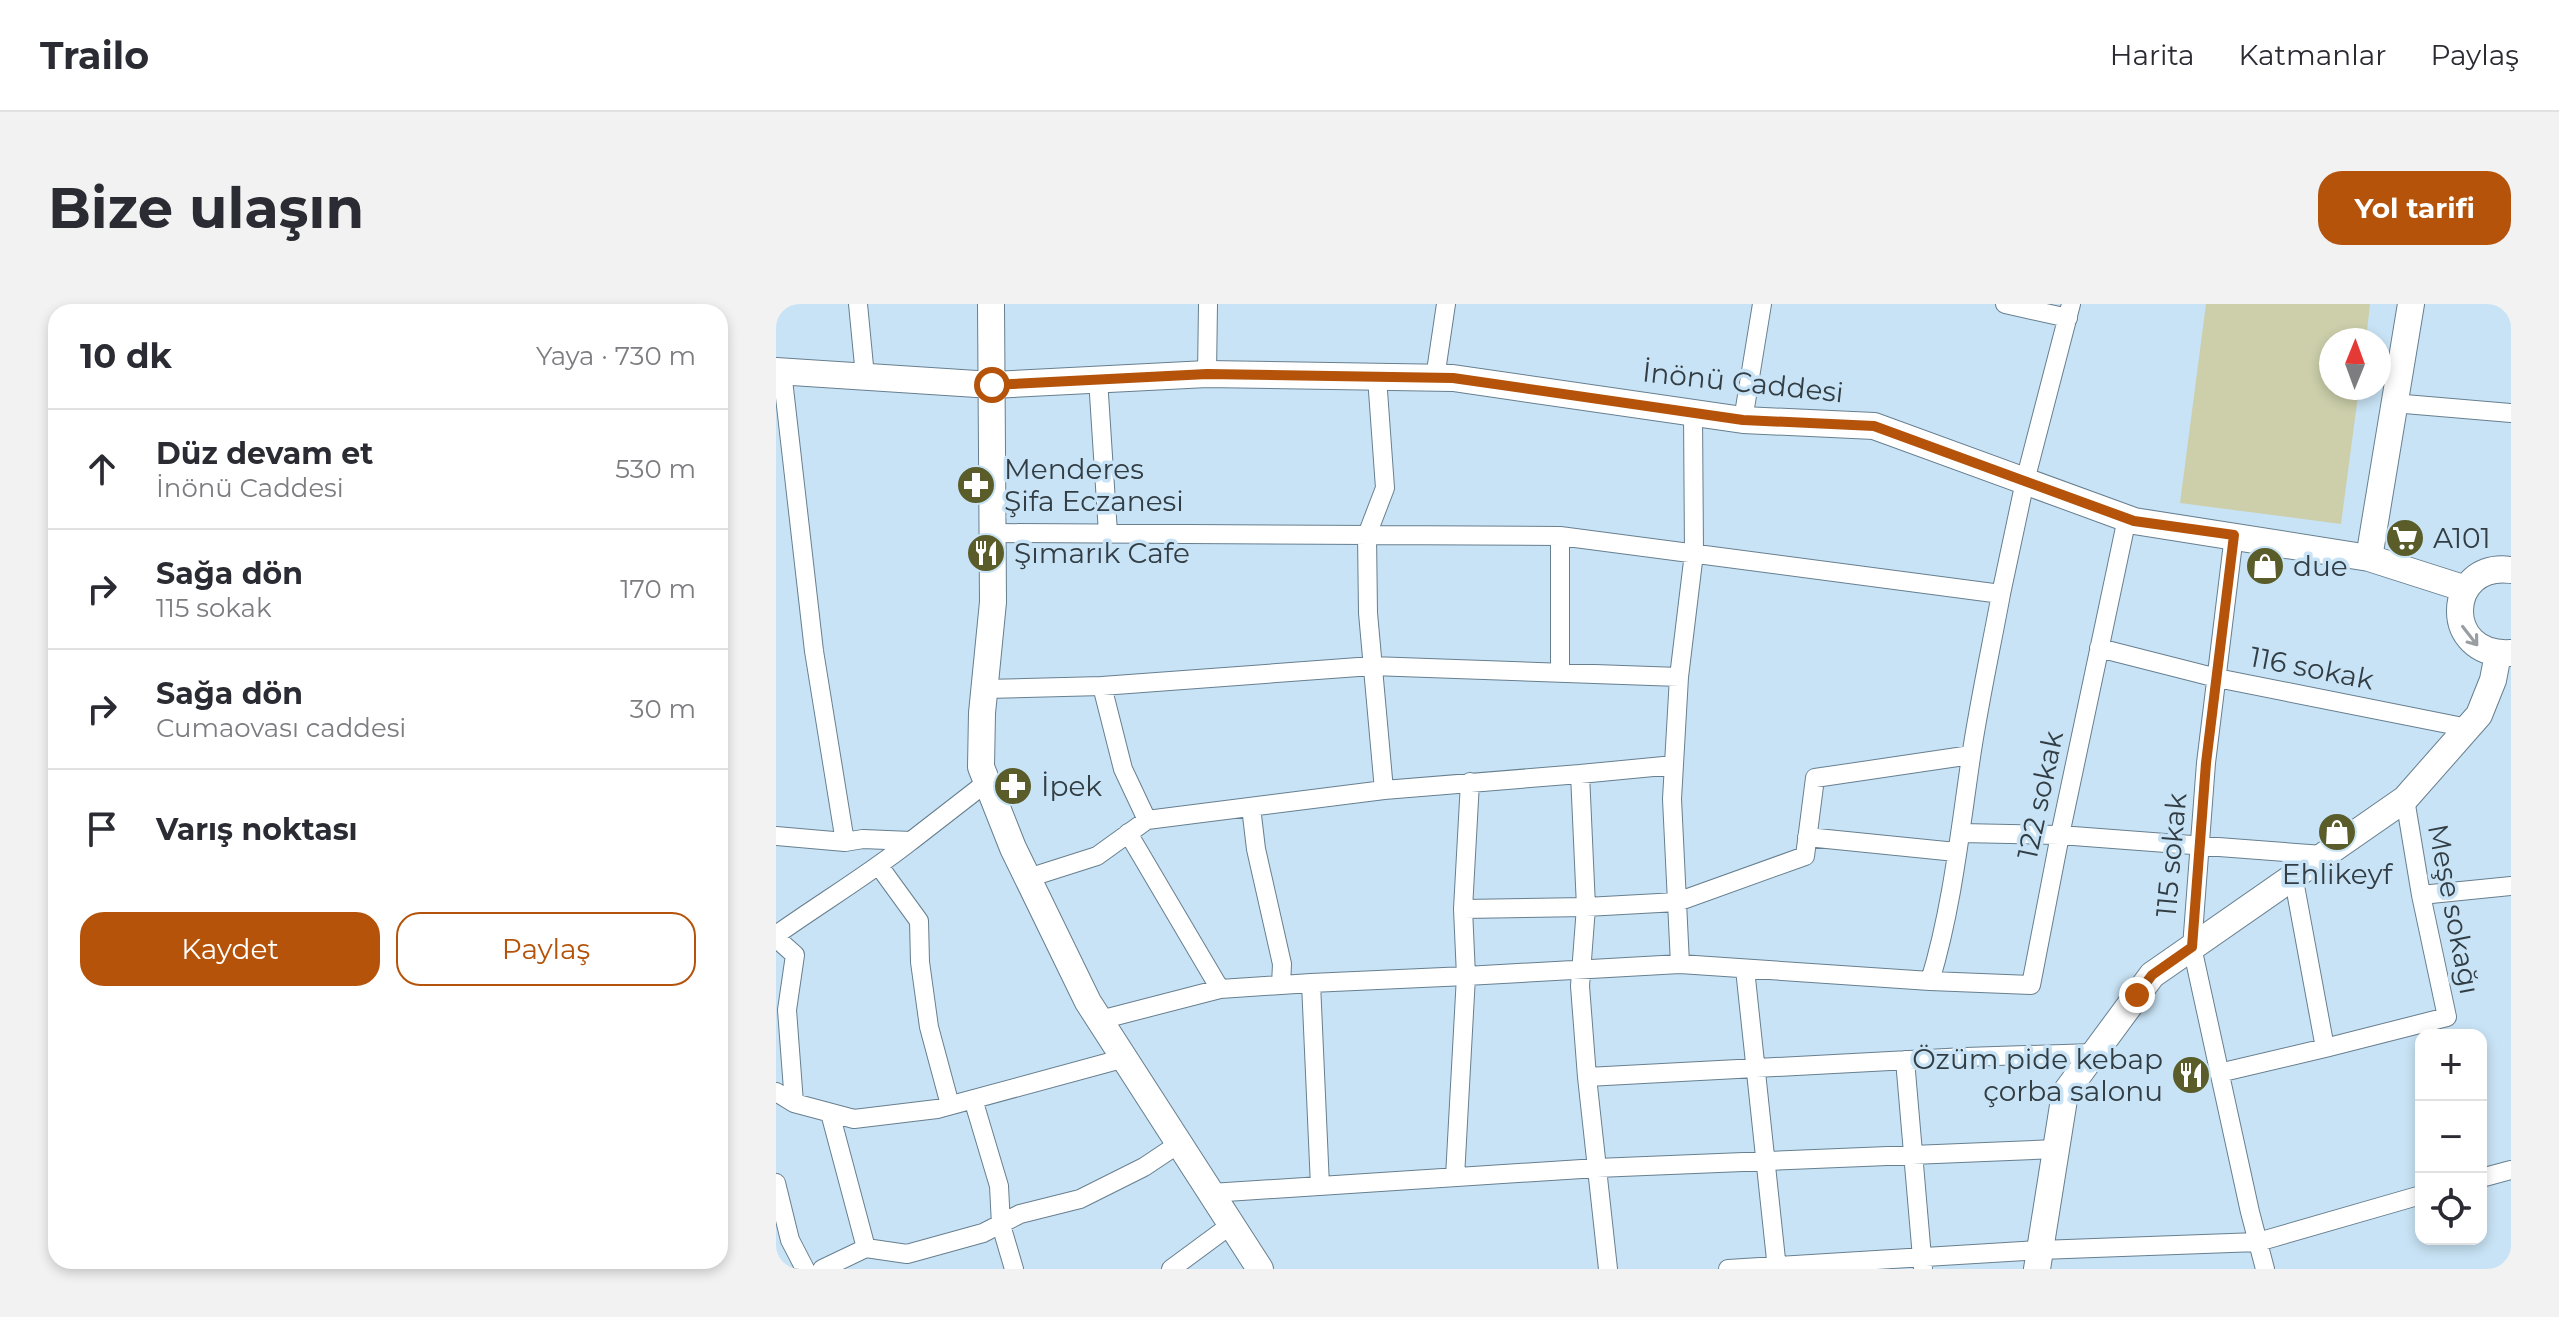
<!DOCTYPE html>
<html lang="tr">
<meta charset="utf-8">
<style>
:root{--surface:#fff;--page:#f2f2f3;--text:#2b2b33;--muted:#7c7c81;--line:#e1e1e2;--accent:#b45309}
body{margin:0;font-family:Montserrat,sans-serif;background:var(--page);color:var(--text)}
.controls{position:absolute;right:24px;bottom:24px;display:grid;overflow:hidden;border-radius:16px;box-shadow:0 4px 12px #0003}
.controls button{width:72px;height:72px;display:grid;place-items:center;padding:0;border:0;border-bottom:2px solid var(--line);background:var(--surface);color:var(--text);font:40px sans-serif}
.compass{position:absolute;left:1543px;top:24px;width:72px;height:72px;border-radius:50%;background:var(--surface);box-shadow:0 4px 12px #0003;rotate:1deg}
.stop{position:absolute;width:24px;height:24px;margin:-18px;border:6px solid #b45309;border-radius:50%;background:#fff}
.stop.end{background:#b45309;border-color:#fff;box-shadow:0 2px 8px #0008}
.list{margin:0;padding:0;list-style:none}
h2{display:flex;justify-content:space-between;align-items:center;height:104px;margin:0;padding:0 32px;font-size:34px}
h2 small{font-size:26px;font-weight:400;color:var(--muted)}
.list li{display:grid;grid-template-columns:52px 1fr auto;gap:24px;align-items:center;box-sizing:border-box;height:120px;padding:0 32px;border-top:2px solid var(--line)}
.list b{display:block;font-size:30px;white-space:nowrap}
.list p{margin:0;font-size:26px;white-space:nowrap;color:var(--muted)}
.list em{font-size:26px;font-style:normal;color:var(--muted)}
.actions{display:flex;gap:16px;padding:24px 32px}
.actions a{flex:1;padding:18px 0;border:2px solid var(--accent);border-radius:24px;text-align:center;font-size:28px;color:var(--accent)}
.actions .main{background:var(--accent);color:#fff}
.icon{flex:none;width:44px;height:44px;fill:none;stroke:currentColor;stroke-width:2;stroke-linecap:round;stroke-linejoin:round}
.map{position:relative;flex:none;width:1735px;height:965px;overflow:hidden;border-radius:24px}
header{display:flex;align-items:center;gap:48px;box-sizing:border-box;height:112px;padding:0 40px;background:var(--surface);border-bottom:2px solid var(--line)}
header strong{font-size:38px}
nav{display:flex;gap:44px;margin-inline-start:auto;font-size:28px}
.intro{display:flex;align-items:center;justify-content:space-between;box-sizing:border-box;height:192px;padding:0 48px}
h1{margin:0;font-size:56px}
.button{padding:20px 36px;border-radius:24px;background:var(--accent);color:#fff;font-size:28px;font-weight:700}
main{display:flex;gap:48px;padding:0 48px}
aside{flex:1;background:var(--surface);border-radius:24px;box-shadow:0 4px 12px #0003}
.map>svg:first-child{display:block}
.garden{fill:#cccfaa}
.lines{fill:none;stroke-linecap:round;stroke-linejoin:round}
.street-casing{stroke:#677f8f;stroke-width:20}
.secondary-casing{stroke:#677f8f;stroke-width:28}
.street{stroke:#fff;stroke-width:18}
.secondary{stroke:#fff;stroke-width:26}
.oneway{stroke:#989ea2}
.route{stroke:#b45309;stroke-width:10}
.labels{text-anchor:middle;stroke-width:7;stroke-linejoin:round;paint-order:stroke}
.street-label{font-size:28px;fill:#323d44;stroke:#c8e3f5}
.poi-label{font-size:28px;fill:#323d44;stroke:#c8e3f5;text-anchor:start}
</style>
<header>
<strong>Trailo</strong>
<nav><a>Harita</a><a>Katmanlar</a><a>Paylaş</a></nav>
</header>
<div class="intro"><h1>Bize ulaşın</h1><a class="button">Yol tarifi</a></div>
<main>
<aside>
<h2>10 dk<small>Yaya · 730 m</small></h2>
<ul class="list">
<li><svg class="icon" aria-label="ahead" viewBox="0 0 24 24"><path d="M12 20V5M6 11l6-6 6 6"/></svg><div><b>Düz devam et</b><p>İnönü Caddesi</p></div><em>530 m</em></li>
<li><svg class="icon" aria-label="right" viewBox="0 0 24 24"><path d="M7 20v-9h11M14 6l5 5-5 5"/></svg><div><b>Sağa dön</b><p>115 sokak</p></div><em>170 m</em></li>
<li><svg class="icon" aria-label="right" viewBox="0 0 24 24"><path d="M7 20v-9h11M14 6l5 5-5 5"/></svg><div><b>Sağa dön</b><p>Cumaovası caddesi</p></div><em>30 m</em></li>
<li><svg class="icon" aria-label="arrive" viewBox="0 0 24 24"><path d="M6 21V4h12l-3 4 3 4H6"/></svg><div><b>Varış noktası</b></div></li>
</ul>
<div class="actions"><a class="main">Kaydet</a><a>Paylaş</a></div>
</aside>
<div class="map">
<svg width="1735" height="965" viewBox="0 0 1735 965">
<rect width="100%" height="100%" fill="#c8e3f5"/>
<path class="garden" d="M1430 0H1594L1590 36H1555V84H1583L1565 220 1404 199Z"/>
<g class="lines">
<g class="street-casing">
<path id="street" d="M82 0 89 72
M1229 0 1292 14
M6 67 38 347 69 538
M431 70 432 0
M601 73 609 184 591 231 592 309 608 486 804 470
M659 74 670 0
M322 75 332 229
M1617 99 1735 109
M917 109 918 249 903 373 896 495 904 660 1154 677C1176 605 1184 527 1195 453 1203 399 1215 344 1225 290
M967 116 986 0
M217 229 784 232 1225 290 1249 177 1295 0
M1458 231 1430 459 1416 643 1474 908 1489 965
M784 232V369
M1323 344 1441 374 1692 424
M208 385 326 382
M1195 451 1039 474 1029 552 901 598 810 603 804 682 811 773 1189 753 1318 749
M475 503 480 545 506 660 505 681
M371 516 347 465 326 382 596 362 903 373
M352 529 444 685
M1185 529 1284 531 1547 551
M0 532 69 538 87 535 135 537 211 478
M1031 533 1180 548
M103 562 143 617 144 658 153 723 174 801
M1517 571 1549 744 1671 713 1645 591 1629 495
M252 574 321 552 371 516 608 486
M1645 591 1735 582
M687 605 694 478
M0 631C45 599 92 571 135 537
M0 634 19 651 11 706 18 799
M969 665 1001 965
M1154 677 1255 681 1284 531 1351 214
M535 679 690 672 687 605 810 603 804 470 898 461
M324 716 444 685 535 679 544 882
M1129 756 1147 965
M1443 769 1549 744
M811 773 832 965
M0 788 18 799 78 815 161 805 349 754
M197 795 223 882 225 921 238 965
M54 809 90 944
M679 873 690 672 904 660
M1705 874 1735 866
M0 879 14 936 29 965
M435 889 821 864 1280 845
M46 965 90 944 131 950 207 929 244 910 304 895 368 863 404 839
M395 965 456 920
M952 965 1264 946 1482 938 1645 891"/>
</g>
<g class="secondary-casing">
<path id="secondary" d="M215 0 217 298 206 409 205 463 237 544 312 698 484 965
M0 67 216 81 431 70 677 74 967 116 1098 122 1358 217 1593 254 1690 285
M1593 254 1635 0
M1735 266C1669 257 1665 354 1735 349
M1261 965 1289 789 1376 671 1629 495 1703 411 1717 376 1722 350"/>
</g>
<use href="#street" class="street"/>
<use href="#secondary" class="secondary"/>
</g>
<defs><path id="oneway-shaft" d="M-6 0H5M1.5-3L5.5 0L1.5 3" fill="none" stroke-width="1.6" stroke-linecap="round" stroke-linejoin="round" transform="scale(2)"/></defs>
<use class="oneway" href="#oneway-shaft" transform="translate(1694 332) rotate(52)"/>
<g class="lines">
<path class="route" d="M216 81 431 70 677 74 967 116 1098 122 1358 217 1458 231 1430 459 1416 643 1376 671 1361 691"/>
</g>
<defs>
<g id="pharmacy-disc" transform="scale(2)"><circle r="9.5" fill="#5a5c29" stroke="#c8e3f5"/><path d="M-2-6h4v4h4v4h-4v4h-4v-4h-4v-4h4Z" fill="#fff"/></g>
<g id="supermarket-disc" transform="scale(2)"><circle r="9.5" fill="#5a5c29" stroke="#c8e3f5"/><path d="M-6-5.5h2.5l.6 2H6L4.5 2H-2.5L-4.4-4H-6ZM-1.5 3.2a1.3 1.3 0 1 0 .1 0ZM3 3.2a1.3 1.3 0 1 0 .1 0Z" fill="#fff"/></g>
<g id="restaurant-disc" transform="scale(2)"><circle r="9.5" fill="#5a5c29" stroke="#c8e3f5"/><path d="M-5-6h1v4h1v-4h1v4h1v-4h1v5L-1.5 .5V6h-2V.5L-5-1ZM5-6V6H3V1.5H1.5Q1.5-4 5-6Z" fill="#fff"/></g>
<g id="shop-disc" transform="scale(2)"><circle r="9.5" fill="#5a5c29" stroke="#c8e3f5"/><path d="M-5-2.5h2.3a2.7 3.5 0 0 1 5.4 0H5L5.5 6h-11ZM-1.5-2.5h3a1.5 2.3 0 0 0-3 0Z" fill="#fff"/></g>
</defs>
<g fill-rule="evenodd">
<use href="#pharmacy-disc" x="200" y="181"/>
<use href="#supermarket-disc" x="1629" y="234"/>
<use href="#restaurant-disc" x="210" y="249"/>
<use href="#shop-disc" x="1489" y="262"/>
<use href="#pharmacy-disc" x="237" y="482"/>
<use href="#shop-disc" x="1561" y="528"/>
<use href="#restaurant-disc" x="1415" y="771"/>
</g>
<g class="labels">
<g class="street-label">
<text transform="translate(967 78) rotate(6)" y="10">İnönü Caddesi</text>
<text transform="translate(1536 364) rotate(11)" y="10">116 sokak</text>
<text transform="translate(1264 491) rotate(-78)" y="10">122 sokak</text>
<text transform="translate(1395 551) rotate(-85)" y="10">115 sokak</text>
<text transform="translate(1678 605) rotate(79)" y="10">Meşe sokağı</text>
</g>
<g class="poi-label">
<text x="228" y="175">Menderes<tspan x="228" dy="32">Şifa Eczanesi</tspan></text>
<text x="1657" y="244">A101</text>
<text x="238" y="259">Şımarık Cafe</text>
<text x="1517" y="272">due</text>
<text x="265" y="492">İpek</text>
<text x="1561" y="580" text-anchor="middle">Ehlikeyf</text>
<text x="1387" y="765" text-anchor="end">Özüm pide kebap<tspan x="1387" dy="32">çorba salonu</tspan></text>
</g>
</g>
</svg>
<div class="controls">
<button>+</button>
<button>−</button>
<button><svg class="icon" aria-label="locate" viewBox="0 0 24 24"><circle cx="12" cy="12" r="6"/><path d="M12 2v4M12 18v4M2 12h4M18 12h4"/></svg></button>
</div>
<svg class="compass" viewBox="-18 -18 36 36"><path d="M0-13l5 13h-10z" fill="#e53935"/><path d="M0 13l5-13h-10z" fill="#7c7c81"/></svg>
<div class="stop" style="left:216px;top:81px"></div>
<div class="stop end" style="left:1361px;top:691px"></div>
</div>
</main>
